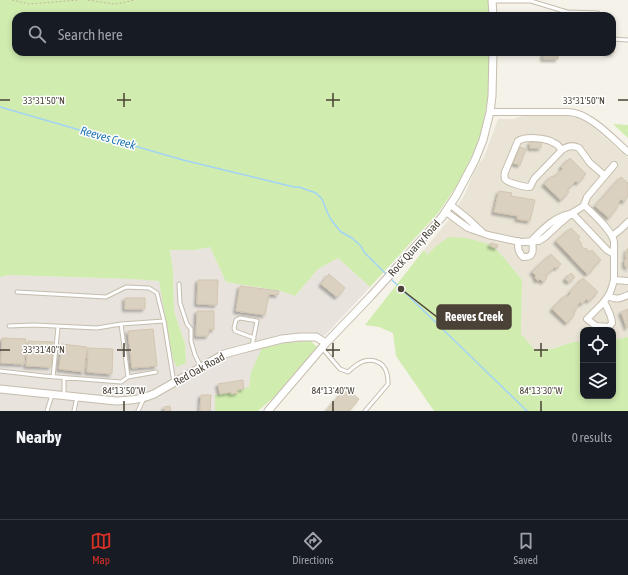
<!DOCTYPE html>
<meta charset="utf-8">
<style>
:root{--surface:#171b24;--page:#242831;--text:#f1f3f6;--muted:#9ea1a6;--line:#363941;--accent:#d93025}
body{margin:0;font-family:"Asap Condensed",sans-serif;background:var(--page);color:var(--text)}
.controls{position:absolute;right:12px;bottom:12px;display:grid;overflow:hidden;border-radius:8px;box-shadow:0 2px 6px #0003}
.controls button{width:36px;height:36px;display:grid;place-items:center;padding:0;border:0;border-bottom:1px solid var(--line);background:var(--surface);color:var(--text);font:20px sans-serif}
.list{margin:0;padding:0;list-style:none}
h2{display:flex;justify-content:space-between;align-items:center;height:52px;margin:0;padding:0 16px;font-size:17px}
h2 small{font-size:13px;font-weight:400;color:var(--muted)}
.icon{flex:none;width:22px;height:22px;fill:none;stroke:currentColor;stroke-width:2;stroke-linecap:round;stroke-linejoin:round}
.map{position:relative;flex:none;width:628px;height:411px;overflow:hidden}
.search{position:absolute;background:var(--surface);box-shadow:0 2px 6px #0003;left:12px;right:12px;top:12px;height:44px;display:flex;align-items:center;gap:10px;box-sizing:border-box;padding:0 14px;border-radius:12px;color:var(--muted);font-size:15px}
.sheet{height:108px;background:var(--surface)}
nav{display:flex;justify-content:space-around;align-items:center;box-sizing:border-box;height:56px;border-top:1px solid var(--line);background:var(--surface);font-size:11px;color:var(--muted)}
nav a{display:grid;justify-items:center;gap:2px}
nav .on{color:var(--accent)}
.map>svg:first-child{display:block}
.residential{fill:#eae4d7}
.industrial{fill:#e8e3dd}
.green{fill:#d0ecaf}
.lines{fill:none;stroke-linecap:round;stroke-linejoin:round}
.stream{stroke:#a2d3f6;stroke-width:1.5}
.building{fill:#dbd1c0;stroke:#d3c6b0;filter:url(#shadow)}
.service-casing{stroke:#c5bdad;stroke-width:5}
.minor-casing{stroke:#c5bdad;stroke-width:8}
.tertiary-casing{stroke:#c5bdad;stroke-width:9}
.path{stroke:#c5b69b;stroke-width:1;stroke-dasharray:2 2;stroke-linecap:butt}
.service{stroke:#fff;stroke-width:3}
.minor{stroke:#fff;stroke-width:6}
.tertiary{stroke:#fff;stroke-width:7}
.ticks{fill:none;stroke:#4a4236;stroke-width:1.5}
.labels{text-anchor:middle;stroke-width:3;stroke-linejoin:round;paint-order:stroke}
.street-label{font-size:11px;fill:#4a4236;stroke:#fff}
.water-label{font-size:12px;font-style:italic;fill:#2678b6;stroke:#fff}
.ticks-label{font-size:10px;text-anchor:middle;fill:#4a4236;stroke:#fff;stroke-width:3;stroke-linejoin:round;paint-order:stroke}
.leader{fill:none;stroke:#4a4236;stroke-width:1.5}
.callout-dot{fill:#4a4236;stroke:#fff;stroke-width:1.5}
.callout{fill:#4a4236;stroke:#4a4236;stroke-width:1.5}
.callout-label{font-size:12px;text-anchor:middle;font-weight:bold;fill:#fff}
</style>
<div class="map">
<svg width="628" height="411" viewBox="0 0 628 411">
<defs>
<filter id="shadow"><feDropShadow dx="-2.5" dy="2.5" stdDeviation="1" flood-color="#0004"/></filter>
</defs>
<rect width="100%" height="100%" fill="#f5f2e9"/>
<path class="residential" d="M569 115 580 116 592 126 628 158V337L613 340V330H583V342H573L552 349H534L523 336 521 335 522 280 506 260 492 245 436 246 427 255 426 252 423 251 448 221 465 194 475 169 484 157 498 119H513L523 116Z"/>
<path class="industrial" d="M210 247 226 282 281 291 295 296 318 269 338 258 370 287 325 335 311 341 288 343 251 372 249 387 215 395V411H0V277L9 275 132 279 160 281 173 359 186 363 185 344 174 311 173 271 170 250H195Z"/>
<path class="green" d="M0 0H489V16H16V52H490L488 95 482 129 474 151 460 181 438 213 370 287 338 258 318 269 295 296 281 291 226 282 210 247 195 250H170L173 271 174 311 185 344 186 363 177 367 173 359 159 281 132 279 9 275 0 277Z
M613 124 628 125V138Z
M449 237 466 238 492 245 506 260 522 280 521 335 523 336 534 349H552L573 342H583V396H613V340L628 337V411H434L396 356 393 333 379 327 365 325 423 251 426 252 427 255 436 246Z
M311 341 317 347 274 397 258 411H215V395L249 387 251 372 262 348 288 343Z"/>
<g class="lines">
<path class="stream" d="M0 107 183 160 294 187H299L316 193 322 199 328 214 332 221 341 232 352 238 361 246 364 252 387 275
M391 279 527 411"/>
</g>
<path class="building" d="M612 43H614V53H606L607 52H612Z
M544 52H558V59H543Z
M530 142H541V148H530Z
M520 147 526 149 520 165 513 163Z
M570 158 586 174 578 183 576 181 567 190 569 192 561 200 544 184 552 176 554 177 563 169 561 167Z
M621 177 628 183V196L624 202 621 199 618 203 619 205 609 218 595 206Z
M499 191 512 193 511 196 535 200 530 221 517 219 518 216 494 212Z
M571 228 580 237 578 239 582 244 581 245 584 249 586 248 590 252 592 250 601 260 593 267 594 268 587 274 556 241Z
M491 243 498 245 497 248 490 246Z
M627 249H628V269V267L625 266V260L627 259 626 256Z
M551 254 561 264 557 268 555 267 545 276 547 278 543 282 540 279 538 281 535 277 536 276 532 272Z
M571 273 575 277 569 282 565 279Z
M329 274 345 288 337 297 321 284Z
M583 278 598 292 589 301 586 299 582 304 580 302 577 306 578 307 573 312 575 314 567 323 552 309 566 295 567 297 571 293 570 292Z
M198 280H218L217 305 197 304Z
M240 286 279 291 278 295 269 294 265 315 236 311Z
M125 298H145V309H125Z
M628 309V327L627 328 621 312Z
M197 311H214V330L209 329 208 336H196Z
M153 329 157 366 132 368 128 331Z
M2 338 26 339 24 364 1 363Z
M28 341 53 342 51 367 26 366Z
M62 344 87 347 84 372 59 369Z
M88 348 113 349 112 374 87 372Z
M243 380 244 389 237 390 238 393 231 394V392L220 394 218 384Z
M346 388 359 399 349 411H326Z
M201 395H211L210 411H200Z
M170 406 171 411H165L164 407Z"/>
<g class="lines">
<g class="service-casing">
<path id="service" d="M492 1H531L567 12 598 13
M612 39 628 40
M179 284 180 303 187 324 191 329V341L195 355 201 367
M17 292 106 297 126 287 149 288 157 293 164 321
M9 326 34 325 97 328 121 324
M252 346 257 321 240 318 236 320 234 328 235 331 254 338
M322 348 340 369 348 372C351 369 355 366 358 364 369 357 384 360 387 374 388 377 388 380 388 384L365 411
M0 371 44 376 121 382 128 377
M156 372 128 377 121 324 164 321 174 383
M53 377 58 327
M64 378V396
M47 411 52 395
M74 411 77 397
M138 411 144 398"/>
</g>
<g class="minor-casing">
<path id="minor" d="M490 112H568C589 112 613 139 628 152
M562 150C559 147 558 144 554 143 547 138 526 136 518 141L505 172C504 175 504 176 505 179 507 183 525 187 530 187L534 179 562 150C567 146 573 145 579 148L590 163 605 176
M451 205 467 218 482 232
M584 205C593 214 612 230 614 242V280L612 287 609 295 602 304 587 319 596 326 609 327 612 323C612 316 608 309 604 302
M446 212 468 228 488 235 520 242 539 241 545 237 558 225 572 213 582 207 584 205 587 197 614 165
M572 213 607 250 612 253H614
M612 236 621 229 628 222
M518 241C518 248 518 252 523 257 535 258 533 249 532 240 543 229 554 217 570 214
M614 280 628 281
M608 296C616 300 620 299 628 295"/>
</g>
<g class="tertiary-casing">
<path id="tertiary" d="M492 0 493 16
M0 389 116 401C131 400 140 400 154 394L224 354 243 349 282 339 300 337H316L326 343
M268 411 326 343 371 296 442 217 456 196 475 160 483 140 490 112 492 96 493 52"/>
</g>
<path class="path" d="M12 0 29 4 79 0
M88 0 113 4 122 3 134 0"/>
<use href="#service" class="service"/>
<use href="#minor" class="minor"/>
<use href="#tertiary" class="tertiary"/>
</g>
<path class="ticks" d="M124 93V107M333 93V107M0 100H10M117 100H131M326 100H340M618 100H628M124 343V357M333 343V357M541 343V357M0 350H10M117 350H131M326 350H340M534 350H548M124 401V411M333 401V411M541 401V411"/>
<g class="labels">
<g class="street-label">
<text transform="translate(414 248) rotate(-48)" y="4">Rock Quarry Road</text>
<text transform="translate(199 369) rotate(-29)" y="4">Red Oak Road</text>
</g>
<g class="water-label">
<text transform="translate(108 138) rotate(16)" y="4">Reeves Creek</text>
</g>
</g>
<g class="ticks-label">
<text x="44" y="104">33°31'50"N</text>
<text x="584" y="104">33°31'50"N</text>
<text x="44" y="353">33°31'40"N</text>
<text x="124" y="394">84°13'50"W</text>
<text x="333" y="394">84°13'40"W</text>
<text x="541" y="394">84°13'30"W</text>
</g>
<path class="leader" d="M401 289L437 317"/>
<circle class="callout-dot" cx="401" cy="289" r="4"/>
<rect class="callout" x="437" y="305" width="74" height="24" rx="4"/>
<g class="callout-label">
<text x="474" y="321">Reeves Creek</text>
</g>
</svg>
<div class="controls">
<button><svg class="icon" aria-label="locate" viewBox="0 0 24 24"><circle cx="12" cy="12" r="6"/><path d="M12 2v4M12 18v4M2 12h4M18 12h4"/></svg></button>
<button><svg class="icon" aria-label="layers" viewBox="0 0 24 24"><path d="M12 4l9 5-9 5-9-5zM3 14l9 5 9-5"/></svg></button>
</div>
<div class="search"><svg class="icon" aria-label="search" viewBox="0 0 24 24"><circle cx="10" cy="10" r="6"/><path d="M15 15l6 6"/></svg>Search here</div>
</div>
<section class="sheet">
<h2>Nearby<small>0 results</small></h2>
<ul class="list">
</ul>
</section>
<nav>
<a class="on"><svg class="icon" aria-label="map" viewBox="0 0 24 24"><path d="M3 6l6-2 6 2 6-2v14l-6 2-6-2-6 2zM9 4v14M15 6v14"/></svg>Map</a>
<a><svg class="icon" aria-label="directions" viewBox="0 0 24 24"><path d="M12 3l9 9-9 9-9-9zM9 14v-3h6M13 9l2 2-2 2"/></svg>Directions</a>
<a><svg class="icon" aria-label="saved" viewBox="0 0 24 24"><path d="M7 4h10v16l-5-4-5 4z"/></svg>Saved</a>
</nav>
